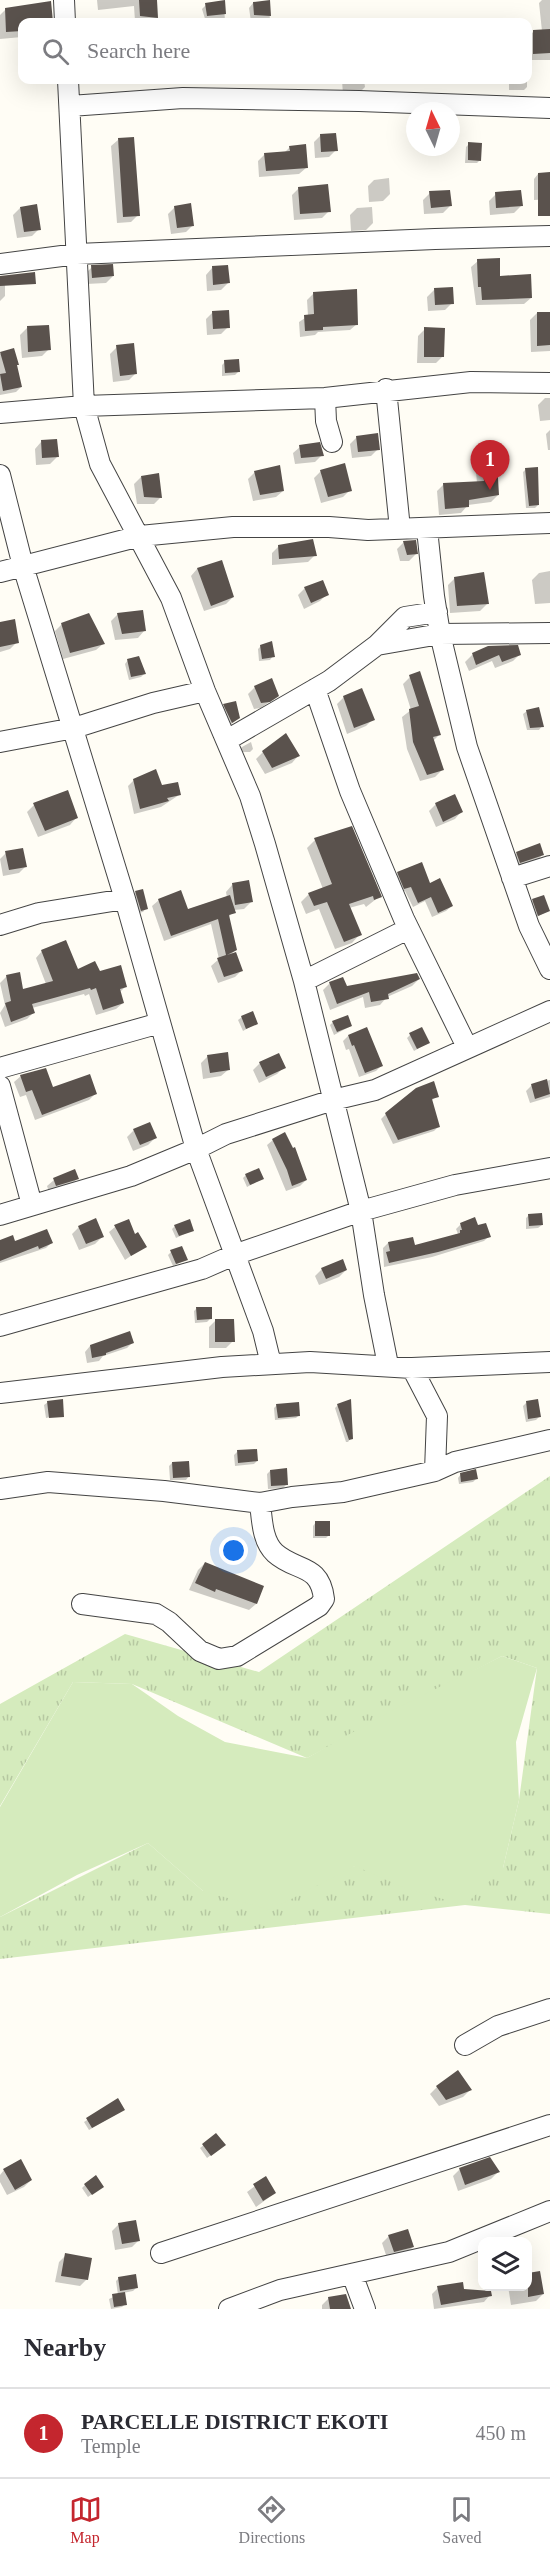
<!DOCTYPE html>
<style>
:root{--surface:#fff;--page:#f7f7f7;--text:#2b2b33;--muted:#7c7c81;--line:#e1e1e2;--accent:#c4262e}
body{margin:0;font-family:Georgia,serif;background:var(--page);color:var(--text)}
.controls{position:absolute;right:18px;bottom:18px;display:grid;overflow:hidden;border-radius:12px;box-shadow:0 6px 24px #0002}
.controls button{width:54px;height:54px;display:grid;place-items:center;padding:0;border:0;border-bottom:2px solid var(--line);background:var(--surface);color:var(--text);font:30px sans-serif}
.compass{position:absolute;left:406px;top:102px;width:54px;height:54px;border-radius:50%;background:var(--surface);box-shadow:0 6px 24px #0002;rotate:355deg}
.you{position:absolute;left:234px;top:1551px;width:21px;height:21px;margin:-15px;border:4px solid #fff;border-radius:50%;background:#1a73e8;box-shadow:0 0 0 9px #1a73e833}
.badge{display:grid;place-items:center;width:39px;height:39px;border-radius:50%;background:var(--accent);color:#fff;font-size:20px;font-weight:700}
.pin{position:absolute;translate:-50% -50px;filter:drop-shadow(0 2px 3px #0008)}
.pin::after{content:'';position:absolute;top:32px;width:21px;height:18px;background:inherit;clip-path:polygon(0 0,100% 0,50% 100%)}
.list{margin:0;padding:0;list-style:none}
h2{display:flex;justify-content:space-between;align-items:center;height:78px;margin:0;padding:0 24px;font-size:26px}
h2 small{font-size:20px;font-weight:400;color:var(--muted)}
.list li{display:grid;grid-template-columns:39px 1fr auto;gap:18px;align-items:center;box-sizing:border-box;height:90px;padding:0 24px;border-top:2px solid var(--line)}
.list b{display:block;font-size:22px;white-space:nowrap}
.list p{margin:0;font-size:20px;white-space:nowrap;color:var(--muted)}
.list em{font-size:20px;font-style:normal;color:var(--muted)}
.icon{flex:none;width:33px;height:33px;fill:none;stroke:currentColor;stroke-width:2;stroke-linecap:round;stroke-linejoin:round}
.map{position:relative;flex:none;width:550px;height:2309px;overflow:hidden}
.search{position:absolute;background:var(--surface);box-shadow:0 6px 24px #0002;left:18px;right:18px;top:18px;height:66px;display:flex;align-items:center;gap:15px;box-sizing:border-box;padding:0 21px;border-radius:12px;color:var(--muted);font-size:22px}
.sheet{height:168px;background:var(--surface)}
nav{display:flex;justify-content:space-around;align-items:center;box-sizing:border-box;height:84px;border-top:2px solid var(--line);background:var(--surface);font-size:16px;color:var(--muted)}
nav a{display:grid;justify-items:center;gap:3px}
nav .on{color:var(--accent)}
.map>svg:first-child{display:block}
.grass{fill:url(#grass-tufts)}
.garden{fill:#d5ebbd}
.shadow{fill:#0003}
.building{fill:#5a524d}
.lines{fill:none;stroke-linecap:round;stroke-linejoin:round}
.minor-casing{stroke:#444;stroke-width:22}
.minor{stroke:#fff;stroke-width:20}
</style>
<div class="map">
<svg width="550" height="2309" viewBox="0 0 550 2309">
<defs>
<pattern id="grass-tufts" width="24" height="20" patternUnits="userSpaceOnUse" patternTransform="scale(1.5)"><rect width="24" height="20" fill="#d5ebbd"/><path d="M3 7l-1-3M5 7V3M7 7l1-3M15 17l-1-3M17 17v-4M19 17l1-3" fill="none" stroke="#b6c8a1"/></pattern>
</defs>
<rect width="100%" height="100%" fill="#fffdf5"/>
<path class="grass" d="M550 1476V1914L465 1905 0 1959V1917L148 1843 203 1891 355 1866 503 1868 519 1800 537 1668 502 1656 307 1758 132 1684 73 1682 0 1806V1704L125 1634 259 1672Z"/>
<path class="garden" d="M502 1656 537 1668 516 1742 519 1800 503 1868 465 1905 407 1889 355 1866 270 1910 203 1891 148 1843 77 1875 0 1917V1807L73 1682 132 1684 178 1716 225 1742 307 1758 385 1714Z"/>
<path class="shadow" d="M97 0H157V17L152 22 135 21 134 6 98 10Z
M542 0H550V60H528V37L534 31H542L539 3Z
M269 1 270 22H251L249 8 253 3Z
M224 2 225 22H206L202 9 206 5Z
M50 3 51 22H22V37L0 39V15L6 9Z
M342 80H364L365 87 358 94 343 95Z
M509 80H527V87L524 90H509Z
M321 135 336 150 329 157 315 158 314 142Z
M118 140 138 215 131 222 117 223 111 146Z
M469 144 480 160 477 163H465L466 147Z
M290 147 306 168 299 174 259 177 258 161 265 154 284 153Z
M538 174H550V199L534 200V179Z
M389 178 390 194 383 201 369 202 368 186 374 180Z
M299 188 329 211 322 218 294 220 292 195Z
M430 193 450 206 443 213 424 214 423 200Z
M496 194 521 206 514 213 490 215 489 201Z
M175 207 193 225 186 232 171 234 168 214Z
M372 207 373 223 366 230 351 231 350 215 357 208Z
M20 208 39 229 32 236 17 238 13 215Z
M478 261 499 277 531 298 524 304 476 305 471 267Z
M92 267 113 276 106 283 86 284 85 274Z
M212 268 228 283 221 290 207 291 206 275Z
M0 277H5V296L0 301Z
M434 290 452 303 445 310 428 311 427 297Z
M313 294 357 324 350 330 318 332 315 335 300 337 299 322 308 316 307 300Z
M213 312 228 327 221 334 207 335 206 319Z
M537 313H550V351L531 352 530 320Z
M27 328 49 349 42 356 22 358 20 335Z
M425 329 442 357 436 363H417L418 336Z
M117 347 135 374 129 380 113 382 110 354Z
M13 350 21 387 16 392 0 395V354Z
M225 362 238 372 235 375 222 376V365Z
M545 398H550V420L540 421 538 405Z
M550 430V450H548L546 434Z
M357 437 378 449 371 456 352 458 350 444Z
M41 442 57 457 50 464 36 465 35 449Z
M300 447 322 455 315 462 295 464 293 453Z
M483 465 498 495 491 502 468 505 461 513 439 515 437 491 444 484 477 483 476 472Z
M526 469 538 505 535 508H526L523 472Z
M321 471 350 490 343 497 321 503 314 478Z
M255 472 283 491 276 497 253 501 248 479Z
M141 477 161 497 154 504H137L134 484Z
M404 542 416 554 409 561H400L397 549Z
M279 546 315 555 308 562 272 565V553Z
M221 562 233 597 226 604 204 611 191 576 197 569Z
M550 571V603L535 604 532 580 539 573Z
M455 578 487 604 480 611 450 613 448 585Z
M305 588 327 594 320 601 304 609 298 595Z
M118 614 144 631 138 638 115 640 111 621Z
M0 624 17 642 10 649 0 652Z
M62 624 103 644 96 650 63 659 55 631Z
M261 646 273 656 270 660 259 661 258 649Z
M489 647 520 654 513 661 495 668 492 661 469 671 465 662 472 655Z
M128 660 144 674 141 677 129 680 125 664Z
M410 677 439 735 433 741 442 770 435 777 420 781 407 749 402 717 411 710 403 684Z
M255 687 277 696 261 708 254 709 248 694Z
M344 697 373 719 366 726 347 734 337 704Z
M224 705 239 718 225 729 217 712Z
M527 711 542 726 539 730H527L523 714Z
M251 742 253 749 250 752H240L239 750 242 747Z
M263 752 298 756 292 763 265 774 256 759Z
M134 780 162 786 179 795 161 807 134 814 128 786Z
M454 796 461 812 455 819 436 827 429 811 436 804Z
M34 805 76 818 70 825 38 837 27 812Z
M315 840 380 896 366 907 364 904 349 908 360 934 352 943 335 949 319 909 306 914 301 902 309 894 323 889 307 848Z
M6 853 26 866 19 873 3 876 0 859Z
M517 853 542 855 536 862 513 869 510 860Z
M398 873 429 885 452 906 446 911 432 917 425 901 413 907 405 891 399 893 393 878Z
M232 885 251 902 244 909 234 910 228 918 236 950 230 955 241 971 235 977 218 983 211 966 219 959 211 924 164 941 152 906 159 900 187 911 227 898 226 892Z
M136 892 146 908 143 912 138 913 133 895Z
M533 900 548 911 535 918 530 904Z
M42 951 77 971 99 973 125 987 119 993 123 1003 116 1009 96 1015 89 994 85 996 84 994 32 1008 33 1013 27 1019 5 1027 0 1013 5 1005 0 983 7 976 22 990 46 984 36 958Z
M342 978 346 988 419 979 412 986 387 997 380 1005 365 1008 363 997 330 1010 323 990 330 983Z
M242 1017 257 1023 243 1031 238 1020Z
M333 1022 351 1026 334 1035 330 1025Z
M410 1035 428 1043 414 1051 407 1038Z
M348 1036 381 1066 376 1071 359 1077 349 1049 346 1050 343 1041Z
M208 1056 228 1070 221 1076 203 1079 201 1063Z
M260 1063 284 1067 277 1074 259 1083 253 1070Z
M21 1076 52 1089 95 1094 89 1100 35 1120 26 1095 20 1097 14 1082Z
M550 1080V1097L530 1103 526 1091 532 1085Z
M437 1096 431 1101 439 1126 434 1131 393 1144 381 1119 386 1114Z
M134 1130 155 1138 148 1145 133 1151 127 1137Z
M273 1140 306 1180 300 1186 286 1191 267 1145Z
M246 1175 262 1179 247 1187 243 1178Z
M77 1179 70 1186 49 1192 47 1186 54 1180Z
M529 1215 542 1225 538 1228 526 1229V1218Z
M128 1221 134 1236 145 1246 125 1260 109 1232 115 1227Z
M461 1224 477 1227 489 1236 484 1241 432 1257 384 1267 383 1248 388 1243 413 1247 458 1234 456 1229Z
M175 1226 193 1230 176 1238 172 1229Z
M79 1227 102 1237 95 1244 79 1250 72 1234Z
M0 1242 15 1243H51L46 1248 0 1263Z
M171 1252 186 1260 173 1266 168 1255Z
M322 1269 346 1270 339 1277 319 1285 315 1276Z
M197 1308 211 1318 207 1322 195 1323 194 1311Z
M216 1320 233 1341 226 1348H209V1327Z
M133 1342 127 1348 103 1356 99 1361 87 1363 85 1352 90 1346Z
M48 1402 59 1415 46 1418 44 1405Z
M526 1403 539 1417 536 1420 526 1422 523 1406Z
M277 1405 299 1415 296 1418 275 1420 274 1408Z
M338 1405 351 1438 348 1442H346L335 1408Z
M237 1452 257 1461 254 1464 235 1466 234 1455Z
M172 1463 189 1476 186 1480H170L169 1466Z
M270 1471 286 1485 283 1488 268 1489 267 1474Z
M461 1474 476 1479 473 1482 459 1484 458 1478Z
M316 1522 329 1535 326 1538H313V1526Z
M205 1563 262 1586 256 1604 249 1610 189 1590 198 1570Z
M437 2087 470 2090 463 2097 439 2106 430 2094Z
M118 2100 120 2112 89 2130 84 2122Z
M216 2135 221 2148 207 2158 200 2148Z
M460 2169 498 2172 491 2179 458 2191 453 2176Z
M4 2170 31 2180 24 2187 7 2195 0 2182V2175Z
M266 2178 275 2193 256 2207 247 2192Z
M85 2185 99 2189 88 2197 82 2188Z
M119 2224 139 2240 132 2247 115 2250 112 2231Z
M389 2236 413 2247 406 2254 387 2258 382 2243Z
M66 2255 87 2279 80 2286 55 2282 59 2262Z
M538 2273 543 2294 536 2301 511 2305 508 2286H528V2274Z
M119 2278 136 2288 133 2291 123 2293 125 2304 122 2307 111 2309 109 2299 118 2295 116 2281Z
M438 2288 490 2295 484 2302 434 2309 432 2294Z
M329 2298 349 2309H322V2305Z"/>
<path class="building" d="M139 0H157L158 18 140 16Z
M225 0 226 14 207 16 205 3Z
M270 0 271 16 254 15 253 2Z
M51 1 53 22H22V31L6 32 5 8Z
M550 29V53L533 54V30Z
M336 133 338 151 321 152 320 134Z
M134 137 140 216 123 217 118 138Z
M468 142 482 143 481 161 468 160Z
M306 144 308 168 266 171 264 153 290 151 289 146Z
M550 172V216H538V173Z
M328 184 331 212 300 214 298 187Z
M450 190 452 206 431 208 429 191Z
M521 190 523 206 496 208 495 192Z
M191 203 194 226 177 228 174 206Z
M37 204 41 230 24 232 20 207Z
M500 258V276L531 274 532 298 482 300 481 287H478L477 259Z
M113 264 114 276 92 278 91 265Z
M228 265 230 283 213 285 212 266Z
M35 272 36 284 0 286V276Z
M453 287 454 304 435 305 434 288Z
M357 289 358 325 323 327V330L305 331 304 315 314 314 313 292Z
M229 310 230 328 213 329 212 311Z
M537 312H550V345L537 346Z
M49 325 51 350 28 352 27 326Z
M424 327 445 328 444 357H424Z
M134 343 137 374 120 376 116 345Z
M14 348 19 365H17L22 387 3 391 0 374 6 373 0 352Z
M239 359 240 372 225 373 224 360Z
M378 433 380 450 358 452 356 436Z
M57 439 59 457 42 458 41 440Z
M320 442 324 456 301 458 299 445Z
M497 462 499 495 469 500V507L445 509 443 483 484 481 482 464Z
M345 463 352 491 328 497 320 470Z
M280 465 284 491 260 495 254 471Z
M538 467 539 505 529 506 525 468Z
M159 473 162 498 144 497 141 476Z
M313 539 317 556 279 559 278 545Z
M416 540 418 554 407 555 403 541Z
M222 560 234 597 211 606 197 568Z
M484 572 489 604 457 606 454 577Z
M323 580 329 595 311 603 304 587Z
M143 610 146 631 122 634 117 613Z
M89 613 105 644 70 653 61 623Z
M15 619 19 643 0 647V622Z
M272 641 275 657 262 659 260 645Z
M518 645 521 655 502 662 499 655 476 665 472 653 488 646Z
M139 656 146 674 131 677 127 659Z
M420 671 441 735 433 737 444 770 427 775 413 742 409 709 419 706 409 675Z
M272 678 279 696 270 702 261 703 254 686Z
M362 688 375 720 354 728 343 696Z
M236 701 240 718 232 723 223 704Z
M539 707 544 727 530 728 526 710Z
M286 733 300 756 272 768 262 751Z
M156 769 162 785 178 782 181 795 167 798 169 801 140 809 133 779Z
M68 790 78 818 45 831 33 803Z
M455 794 463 812 443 822 435 803Z
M352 826 382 897 374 900 373 896 349 904 362 935 344 942 327 902 314 906 308 893 332 884 314 838Z
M540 843 544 855 520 863 516 852Z
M23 848 27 867 9 870 5 851Z
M422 862 430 883 440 878 453 906 438 913 431 897 418 903 411 887 404 889 397 872Z
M249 880 253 902 235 905 232 883Z
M143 889 148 909 141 911 135 891Z
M181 890 188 909 230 895 236 913 229 915 237 950 227 955 236 952 243 971 224 977 217 958 226 955 218 919 171 936 158 899Z
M544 895 550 911 538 916 532 899Z
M66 940 78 969 95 961 100 971 121 965 127 987 120 989 124 1003 103 1010 96 988 91 990 90 988 32 1004 35 1013 11 1022 5 1003 11 1001 6 975 20 972 23 989 53 981 41 950Z
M417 973 420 979 388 994 389 999 371 1002 369 992 337 1004 329 982 343 977 347 986Z
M253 1011 258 1024 246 1029 241 1016Z
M348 1015 352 1026 337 1032 332 1021Z
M367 1027 383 1066 365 1073 354 1045 352 1046 348 1035Z
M422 1027 430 1043 417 1049 409 1033Z
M228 1052 230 1070 210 1073 207 1055Z
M279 1053 286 1068 266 1077 259 1062Z
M46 1068 53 1087 90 1074 97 1094 42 1115 32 1090 26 1092 20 1075Z
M547 1079 550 1094 535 1099 531 1084Z
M434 1081 439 1097 432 1099 440 1127 398 1140 385 1113 416 1088Z
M150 1122 157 1138 140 1145 133 1129Z
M285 1132 293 1148 295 1147 307 1180 292 1186 287 1170 272 1139Z
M259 1168 264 1179 250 1185 245 1174Z
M75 1169 79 1179 56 1186 53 1178Z
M542 1213 543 1225 529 1226 528 1214Z
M475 1217 478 1225 486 1223 491 1237 438 1252 389 1263 386 1252 390 1251 388 1242 413 1237 415 1245 460 1233V1230H462L460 1223Z
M96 1218 104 1237 86 1244 78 1226Z
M129 1219 135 1234 138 1232 147 1247 131 1256 114 1225Z
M190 1219 194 1231 179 1236 174 1225Z
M47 1229 53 1243 39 1249 38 1246 0 1261V1240L13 1235 15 1241Z
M182 1246 188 1260 176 1264 170 1250Z
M343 1259 347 1270 326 1279 321 1268Z
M196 1307H212V1319L197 1320Z
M215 1319H234L235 1342H215Z
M130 1331 134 1343 106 1353V1355L92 1358 90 1345Z
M63 1399 64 1417 49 1418 47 1401Z
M351 1399 353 1439 349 1440 337 1404Z
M538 1399 541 1417 528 1419 526 1401Z
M299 1402 300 1416 278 1418 276 1404Z
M257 1449 258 1461 238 1463 237 1450Z
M189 1461 190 1477 173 1478 172 1462Z
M287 1468 288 1485 271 1486 270 1470Z
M476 1469 478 1479 461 1482 460 1473Z
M315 1521H330V1536H315Z
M205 1562 264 1586 257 1604 216 1589 215 1592 195 1583Z
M458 2070 472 2090 446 2100 436 2086Z
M118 2098 125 2110 92 2128 86 2118Z
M216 2133 226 2145 211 2156 202 2144Z
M490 2157 500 2172 465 2185 459 2168Z
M21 2159 32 2180 15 2190 3 2169Z
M96 2175 104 2187 92 2195 84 2184Z
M266 2176 276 2193 263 2201 253 2184Z
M136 2220 140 2241 122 2244 118 2223Z
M408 2229 414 2247 394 2252 388 2235Z
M65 2253 92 2258 88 2280 61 2276Z
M540 2271 544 2294 528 2297V2273Z
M136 2274 138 2288 120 2291 118 2277Z
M463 2282 464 2289 491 2291 492 2296 441 2305 437 2286Z
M125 2292 127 2305 114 2307 112 2294Z
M346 2294 351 2309H330L328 2297Z"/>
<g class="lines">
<g class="minor-casing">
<path id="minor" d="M64 0 65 22
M68 80 84 406 100 464 171 598 205 691 250 796 265 844 304 981 361 1211 374 1295 388 1365
M70 106 183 98 359 101 550 108
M0 264 77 254 435 239 550 236
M386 389 400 529
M325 398 326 421 332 442
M0 413 84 406 325 398 471 382 550 383
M0 475 23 566 125 899 196 1149 263 1331 271 1364
M427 529 434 596 440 634 467 747 529 926 550 969
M0 572 140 536 233 527H329L368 530 550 523
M377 645 440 634 550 633
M315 689 350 791 404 919 467 1047
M227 740 329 681 377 645 405 617 437 612
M0 742 74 728 153 703 205 691
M512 878 550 866
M0 925 39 913 125 899
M304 981 408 929
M0 1068 160 1023
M0 1086 32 1205
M0 1215 131 1176 196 1149 226 1134 333 1100 375 1090 550 1011
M0 1326 202 1269 234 1255 361 1211 455 1185 550 1168
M0 1393 222 1367 310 1362 412 1368 550 1362
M435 1471 455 1462 550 1440
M0 1489 48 1482 164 1491 260 1503
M82 1604 156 1614 169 1622 200 1651 219 1659 237 1656 319 1606 324 1599C320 1563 296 1572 275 1553 262 1541 262 1519 260 1503L292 1497 343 1492 435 1471 437 1416 412 1368
M465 2045 498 2026 550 2009
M161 2253 550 2125
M352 2274 365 2309
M229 2309 280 2290 449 2252 550 2211"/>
</g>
<use href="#minor" class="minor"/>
</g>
</svg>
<div class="controls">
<button><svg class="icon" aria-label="layers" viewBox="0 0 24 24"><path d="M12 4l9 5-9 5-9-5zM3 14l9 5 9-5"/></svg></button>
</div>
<svg class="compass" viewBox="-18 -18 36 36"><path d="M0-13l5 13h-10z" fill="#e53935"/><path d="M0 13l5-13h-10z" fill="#7c7c81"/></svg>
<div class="you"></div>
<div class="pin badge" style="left:490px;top:490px">1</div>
<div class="search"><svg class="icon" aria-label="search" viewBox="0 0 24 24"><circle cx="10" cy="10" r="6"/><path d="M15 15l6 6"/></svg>Search here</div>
</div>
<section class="sheet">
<h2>Nearby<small></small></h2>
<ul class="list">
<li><span class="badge">1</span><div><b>PARCELLE DISTRICT EKOTI</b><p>Temple</p></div><em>450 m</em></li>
</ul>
</section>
<nav>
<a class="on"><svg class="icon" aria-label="map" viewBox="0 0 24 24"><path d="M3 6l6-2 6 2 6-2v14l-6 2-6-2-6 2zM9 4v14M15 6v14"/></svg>Map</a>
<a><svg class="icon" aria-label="directions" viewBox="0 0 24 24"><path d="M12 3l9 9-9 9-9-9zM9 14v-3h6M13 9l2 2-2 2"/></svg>Directions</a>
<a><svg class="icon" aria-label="saved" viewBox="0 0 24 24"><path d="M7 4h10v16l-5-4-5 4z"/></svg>Saved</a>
</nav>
